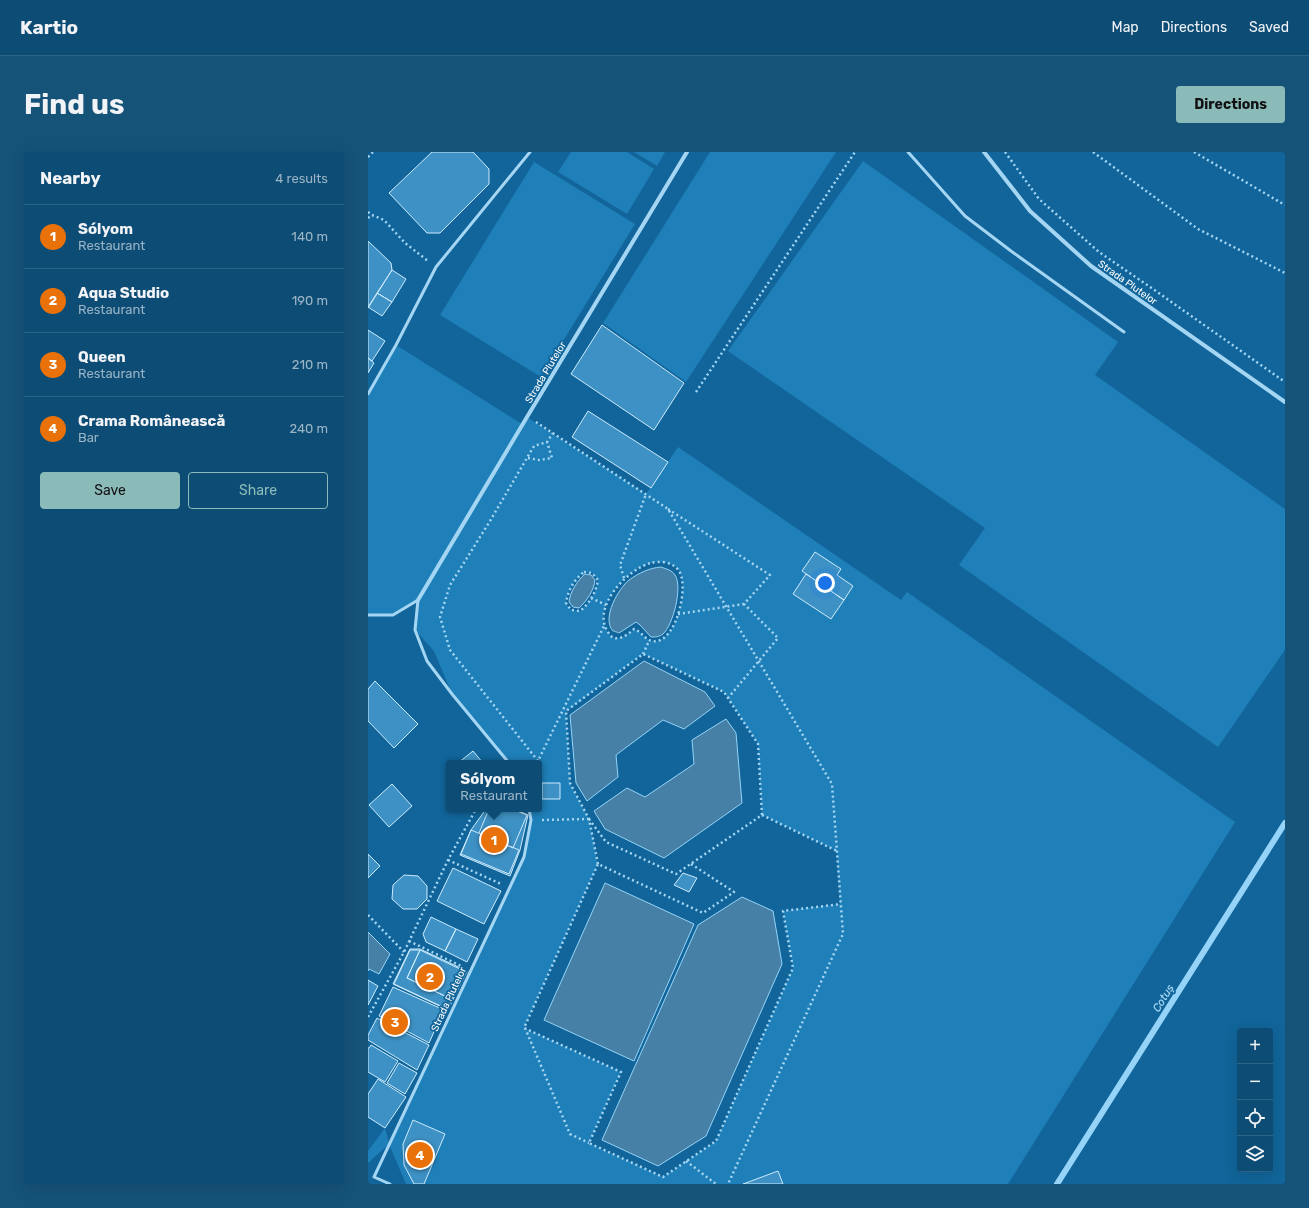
<!DOCTYPE html>
<meta charset="utf-8">
<style>
:root{--surface:#0d4c74;--page:#165379;--text:#f1f3f6;--muted:#9ab4c5;--line:#2d6386;--accent:#8bbbb9}
body{margin:0;font-family:Rubik,sans-serif;background:var(--page);color:var(--text)}
.controls{position:absolute;right:12px;bottom:12px;display:grid;overflow:hidden;border-radius:4px;box-shadow:0 4px 16px #0002}
.controls button{width:36px;height:36px;display:grid;place-items:center;padding:0;border:0;border-bottom:1px solid var(--line);background:var(--surface);color:var(--text);font:20px sans-serif}
.you{position:absolute;left:457px;top:431px;width:14px;height:14px;margin:-10px;border:3px solid #fff;border-radius:50%;background:#1a73e8;box-shadow:0 0 0 6px #1a73e833}
.badge{display:grid;place-items:center;width:26px;height:26px;border-radius:50%;background:var(--accent);color:#fff;font-size:13px;font-weight:700}
.pin{position:absolute;translate:-50% -50%;border:2px solid #fff;box-shadow:0 1px 4px #0006}
.popup{position:absolute;left:78px;top:608px;width:96px;height:52px;box-sizing:border-box;display:grid;place-content:center;border-radius:4px;background:var(--surface);filter:drop-shadow(0 1px 3px #0005);font-size:13px;white-space:nowrap;color:var(--muted)}
.popup b{font-size:15px;color:var(--text)}
.popup::after{content:'';position:absolute;left:50%;top:100%;margin-left:-8px;border:8px solid transparent;border-top-color:var(--surface)}
.list{margin:0;padding:0;list-style:none}
h2{display:flex;justify-content:space-between;align-items:center;height:52px;margin:0;padding:0 16px;font-size:17px}
h2 small{font-size:13px;font-weight:400;color:var(--muted)}
.list li{display:grid;grid-template-columns:26px 1fr auto;gap:12px;align-items:center;box-sizing:border-box;height:64px;padding:0 16px;border-top:1px solid var(--line)}
.list b{display:block;font-size:15px;white-space:nowrap}
.list p{margin:0;font-size:13px;white-space:nowrap;color:var(--muted)}
.list em{font-size:13px;font-style:normal;color:var(--muted)}
.actions{display:flex;gap:8px;padding:12px 16px}
.actions a{flex:1;padding:9px 0;border:1px solid var(--accent);border-radius:4px;text-align:center;font-size:14px;color:var(--accent)}
.actions .main{background:var(--accent);color:#111}
.icon{flex:none;width:22px;height:22px;fill:none;stroke:currentColor;stroke-width:2;stroke-linecap:round;stroke-linejoin:round}
.map{position:relative;flex:none;width:917px;height:1032px;overflow:hidden;border-radius:4px}
header{display:flex;align-items:center;gap:24px;box-sizing:border-box;height:56px;padding:0 20px;background:var(--surface);border-bottom:1px solid var(--line)}
header strong{font-size:19px}
nav{display:flex;gap:22px;margin-inline-start:auto;font-size:14px}
.intro{display:flex;align-items:center;justify-content:space-between;box-sizing:border-box;height:96px;padding:0 24px}
h1{margin:0;font-size:28px}
.button{padding:10px 18px;border-radius:4px;background:var(--accent);color:#111;font-size:14px;font-weight:700}
main{display:flex;gap:24px;padding:0 24px}
aside{flex:1;background:var(--surface);border-radius:4px;box-shadow:0 4px 16px #0002}
.map>svg:first-child{display:block}
.green{fill:#1f7fb8;fill-rule:evenodd}
.water{fill:#4680a6;stroke:#95d4f8}
.lines{fill:none;stroke-linecap:round;stroke-linejoin:round}
.stream{stroke:#95d4f8;stroke-width:6}
.building{fill:#3e91c4;stroke:#ccebfe}
.path{stroke:#a4d6f4;stroke-width:2.5;stroke-dasharray:2 3;stroke-linecap:butt}
.lane{stroke:#a4d6f4;stroke-width:3}
.street{stroke:#a4d6f4;stroke-width:4}
.labels{text-anchor:middle;stroke-width:3.5;stroke-linejoin:round;paint-order:stroke}
.street-label{font-size:10px;fill:#fff;stroke:#11659a}
.water-label{font-size:11px;font-style:italic;fill:#b4e1fb;stroke:#11659a}
</style>
<header>
<strong>Kartio</strong>
<nav><a>Map</a><a>Directions</a><a>Saved</a></nav>
</header>
<div class="intro"><h1>Find us</h1><a class="button">Directions</a></div>
<main>
<aside>
<h2>Nearby<small>4 results</small></h2>
<ul class="list">
<li><span class="badge" style="background:#e8710a">1</span><div><b>Sólyom</b><p>Restaurant</p></div><em>140 m</em></li>
<li><span class="badge" style="background:#e8710a">2</span><div><b>Aqua Studio</b><p>Restaurant</p></div><em>190 m</em></li>
<li><span class="badge" style="background:#e8710a">3</span><div><b>Queen</b><p>Restaurant</p></div><em>210 m</em></li>
<li><span class="badge" style="background:#e8710a">4</span><div><b>Crama Românească</b><p>Bar</p></div><em>240 m</em></li>
</ul>
<div class="actions"><a class="main">Save</a><a>Share</a></div>
</aside>
<div class="map">
<svg width="917" height="1032" viewBox="0 0 917 1032">
<rect width="100%" height="100%" fill="#11659a"/>
<path class="green" d="M203 0H259L286 17 259 62 190 20Z
M266 0H297L289 14Z
M342 0H468L318 230 235 171Z
M495 9 750 190 727 223 917 357V498L850 595 591 413 617 376 360 199Z
M166 10 267 72 173 225 72 163Z
M28 193 154 272 159 265 278 342 310 295 533 448 539 440 867 670 640 1032H415L410 1019 375 1032H38L21 992 0 1011V999L17 976 21 991 156 705 163 668 161 657H171V611H141L84 542 66 499 47 478 50 449 25 463H0V242ZM295 410C301 411 307 413 311 419 321 434 309 486 289 489 278 491 275 480 266 477 261 481 256 486 250 486 245 487 242 484 240 480 223 456 259 417 283 411 286 410 291 410 295 410ZM216 420 224 421 230 428C228 440 222 451 212 459L203 458 198 451C200 438 206 428 216 420ZM275 502 356 540 390 592 394 663 469 699 472 752 415 759 425 816 348 989 295 1025 221 991 253 920 156 876 230 712 221 667 202 631 198 560Z"/>
<path class="water" d="M293 415C298 417 304 418 307 423 315 435 305 473 295 482 291 485 288 485 283 485L272 473 268 470 251 481C251 481 246 479 245 479 233 466 251 436 261 428 271 421 281 416 293 415Z
M217 422 223 423 227 428C226 438 219 449 211 456L205 455 201 450C202 440 209 429 217 422Z
M276 509 337 540 347 554 316 577 295 568 248 603 250 625 219 649 208 631 202 563Z
M358 567 368 581 374 651 296 706 237 677 226 659 259 636 277 645 326 612 324 588Z
M237 731 326 772 266 909 176 868Z
M374 745 405 759 414 812 338 984 290 1014 234 988 330 773Z
M0 780 22 802 11 822 1 817 0 819Z"/>
<g class="lines">
<path class="stream" d="M689 1032 917 671"/>
</g>
<path class="building" d="M64 0H105L121 17V32L72 81H59L21 41Z
M0 89 23 111 24 118 0 156Z
M24 118 38 127 24 150 9 141Z
M9 141 24 150 14 164 0 155Z
M234 173 316 231 286 278 203 222Z
M0 178 17 189 4 209 0 206Z
M0 206 6 211 0 221Z
M220 259 300 310 283 336 204 285Z
M447 400 473 417 469 423 485 434 476 448 434 419Z
M438 422 476 448 463 467 425 442Z
M7 529 50 572 26 596 0 569V537Z
M105 599 115 611H90Z
M174 631H192V647H174Z
M24 632 44 654 21 675 1 653Z
M118 657H146L160 663 152 698 142 724 92 703 103 678Z
M121 657H144L159 663 145 696 111 681Z
M103 678 151 698 141 722 93 702Z
M0 702 12 714 0 726Z
M85 716 133 739 116 772 69 749Z
M315 721 329 726 321 740 306 733Z
M36 723 50 724 59 734V747L49 757H35L24 747 25 733Z
M63 765 88 777 77 799 58 790 55 782Z
M88 777 110 787 99 810 77 799Z
M42 797H52L99 819 80 858 25 832Z
M42 798H52L39 826 79 845 92 817 97 819 79 857 26 832Z
M52 798 92 817 79 845 39 826Z
M0 828 10 834 0 853Z
M25 835 76 858 61 891 11 864Z
M9 866 61 893 49 918 0 888V883Z
M3 893 30 909 17 930 0 920V896H1Z
M31 911 49 921 37 942 19 931Z
M10 927 38 945 17 976 0 965V942Z
M45 968 77 982 56 1032H46L36 1013 35 992Z
M410 1019 415 1032H375Z"/>
<g class="lines">
<path class="path" d="M637 0 671 47 731 100 785 137 917 230
M725 0 830 77 917 121
M826 0 917 53
M0 5 5 0
M0 60 4 63
M0 66 4 63 16 68 37 91 60 109
M328 240 487 0
M168 270 300 357 464 632 475 782 360 1032
M160 306 171 308 184 306 179 290
M300 357 402 423 376 452 410 486 360 546
M295 410C301 411 307 413 311 419 321 434 309 486 289 489 278 491 275 480 266 477 261 481 256 486 250 486 245 487 242 484 240 480 223 456 259 417 283 411 286 410 291 410 295 410Z
M216 420 224 421 230 428C228 440 222 451 212 459L203 458 198 451C200 438 206 428 216 420Z
M256 426 252 413 278 342
M223 446 238 453
M310 462 376 452
M275 502 281 489
M170 609 82 498 72 465 82 433 122 369 166 294 179 290 185 281
M169 611 236 474
M394 663 469 699
M221 667 238 690 308 722 394 663 390 592 356 540 275 502 198 559 202 631 221 667 230 712
M174 668 221 667
M80 708 133 732
M323 712 366 740 335 761 230 712 156 876 253 920 221 991 295 1025 348 989 425 816 415 759 473 752
M0 763 36 800
M41 789 93 814
M0 865 36 800 80 708 108 657
M157 876 202 982 221 991
M318 1009 348 1032"/>
<path class="lane" d="M540 0 597 64 643 99 756 180
M0 242 28 193 68 115 162 0
M50 448 47 478 59 509 84 542 141 611
M0 463H25L50 448
M22 1032 6 1025 156 705 163 668 161 657"/>
<path class="street" d="M616 0 662 59 723 114 917 250
M50 448 159 265 319 0"/>
</g>
<g class="labels">
<g class="street-label">
<text transform="translate(760 130) rotate(35)" y="4">Strada Plutelor</text>
<text transform="translate(177 220) rotate(-59)" y="4">Strada Plutelor</text>
<text transform="translate(80 847) rotate(-65)" y="4">Strada Plutelor</text>
</g>
<g class="water-label">
<text transform="translate(795 846) rotate(-58)" y="4">Cotuș</text>
</g>
</g>
</svg>
<div class="controls">
<button>+</button>
<button>−</button>
<button><svg class="icon" aria-label="locate" viewBox="0 0 24 24"><circle cx="12" cy="12" r="6"/><path d="M12 2v4M12 18v4M2 12h4M18 12h4"/></svg></button>
<button><svg class="icon" aria-label="layers" viewBox="0 0 24 24"><path d="M12 4l9 5-9 5-9-5zM3 14l9 5 9-5"/></svg></button>
</div>
<div class="you"></div>
<div class="pin badge" style="left:126px;top:688px;background:#e8710a">1</div>
<div class="popup"><b>Sólyom</b>Restaurant</div>
<div class="pin badge" style="left:62px;top:825px;background:#e8710a">2</div>
<div class="pin badge" style="left:27px;top:870px;background:#e8710a">3</div>
<div class="pin badge" style="left:52px;top:1003px;background:#e8710a">4</div>
</div>
</main>
